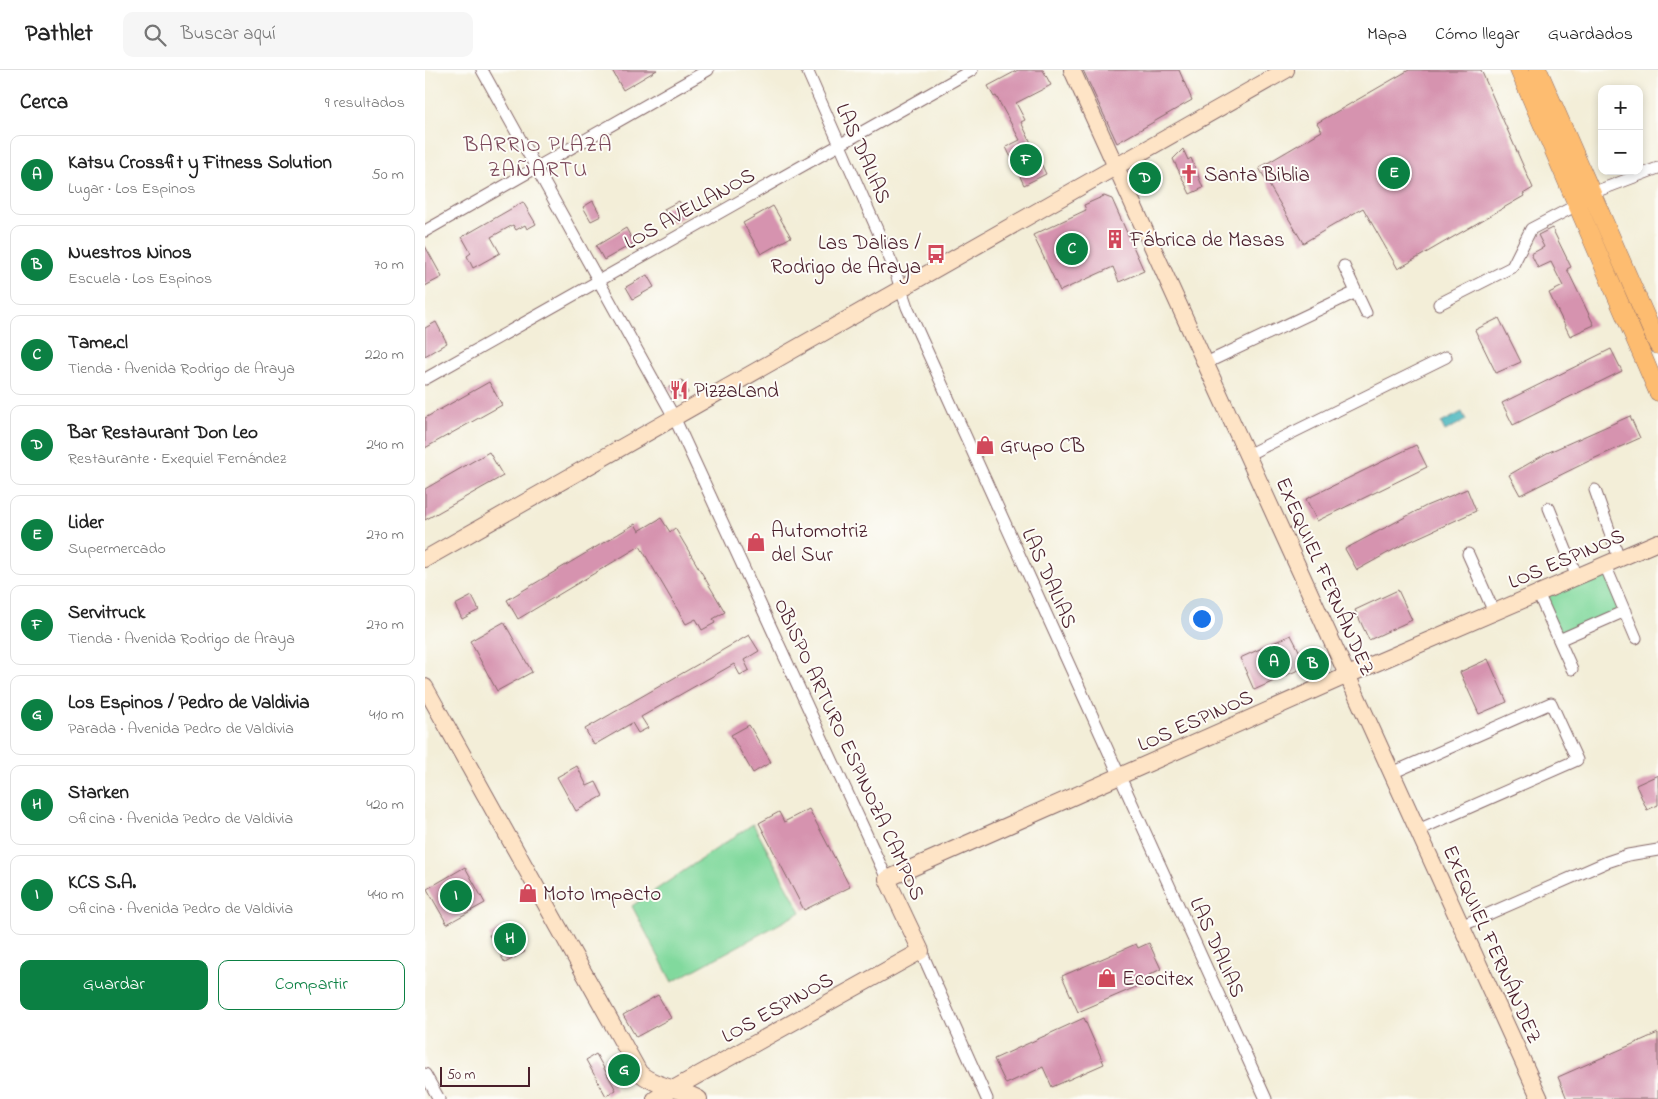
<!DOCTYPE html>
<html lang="es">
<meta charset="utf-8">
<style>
:root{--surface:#fff;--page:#f6f6f6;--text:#222;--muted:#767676;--line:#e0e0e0;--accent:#0b8043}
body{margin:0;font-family:"Indie Flower",sans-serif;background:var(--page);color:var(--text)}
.controls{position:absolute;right:15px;top:15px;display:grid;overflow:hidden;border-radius:10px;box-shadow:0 2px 8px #0003}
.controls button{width:45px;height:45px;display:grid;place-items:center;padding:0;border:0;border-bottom:1px solid var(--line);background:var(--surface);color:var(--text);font:25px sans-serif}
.scale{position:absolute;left:15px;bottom:12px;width:90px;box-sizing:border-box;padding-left:5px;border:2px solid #4a1f2b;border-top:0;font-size:14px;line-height:18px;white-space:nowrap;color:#4a1f2b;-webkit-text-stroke:4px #fdfcf7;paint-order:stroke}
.you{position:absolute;left:776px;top:548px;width:18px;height:18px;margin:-12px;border:4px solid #fff;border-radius:50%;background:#1a73e8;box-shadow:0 0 0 8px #1a73e833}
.badge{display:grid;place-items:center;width:32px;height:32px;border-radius:50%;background:var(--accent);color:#fff;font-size:16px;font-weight:700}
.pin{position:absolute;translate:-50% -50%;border:2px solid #fff;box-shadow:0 1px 5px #0006}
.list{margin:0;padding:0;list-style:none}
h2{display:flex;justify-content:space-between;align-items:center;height:65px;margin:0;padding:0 20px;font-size:21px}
h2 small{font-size:16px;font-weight:400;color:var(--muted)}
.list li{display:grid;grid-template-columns:32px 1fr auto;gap:15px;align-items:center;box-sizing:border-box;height:80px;margin:0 10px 10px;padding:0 10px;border:1px solid var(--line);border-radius:10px}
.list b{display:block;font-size:19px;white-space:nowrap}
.list p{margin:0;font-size:16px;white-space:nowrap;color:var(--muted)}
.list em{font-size:16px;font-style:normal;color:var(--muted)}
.actions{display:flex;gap:10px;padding:15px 20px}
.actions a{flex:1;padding:11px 0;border:1px solid var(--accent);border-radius:10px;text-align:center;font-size:18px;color:var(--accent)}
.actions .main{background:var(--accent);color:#fff}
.icon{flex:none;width:28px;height:28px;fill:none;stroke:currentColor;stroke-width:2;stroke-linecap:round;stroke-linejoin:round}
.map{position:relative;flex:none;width:1233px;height:1029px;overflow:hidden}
header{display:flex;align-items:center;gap:30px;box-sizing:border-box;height:70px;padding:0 25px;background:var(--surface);border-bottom:1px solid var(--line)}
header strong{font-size:24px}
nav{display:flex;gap:28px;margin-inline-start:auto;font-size:18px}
.search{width:350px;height:45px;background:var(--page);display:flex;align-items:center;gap:12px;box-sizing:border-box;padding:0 18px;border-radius:10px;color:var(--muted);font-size:19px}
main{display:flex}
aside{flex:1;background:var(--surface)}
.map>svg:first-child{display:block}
.green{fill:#81d99d;stroke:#667c64}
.water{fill:#46b6bd;stroke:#486a74}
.building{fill:#d693af}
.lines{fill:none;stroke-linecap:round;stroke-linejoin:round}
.street-casing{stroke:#856768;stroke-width:13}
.secondary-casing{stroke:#856768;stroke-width:18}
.primary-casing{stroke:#856768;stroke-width:19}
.street{stroke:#fff;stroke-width:11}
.secondary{stroke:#fee4c6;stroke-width:16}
.primary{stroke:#fdbc70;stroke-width:18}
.labels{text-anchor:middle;stroke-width:4;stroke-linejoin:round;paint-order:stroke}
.street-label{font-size:21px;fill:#4a1f2b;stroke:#fdfcf7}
.poi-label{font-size:21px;fill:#4a1f2b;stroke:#fdfcf7;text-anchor:start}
.neighbourhood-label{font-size:22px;letter-spacing:1px;fill:#7b4859;stroke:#fdfcf7}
</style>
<header>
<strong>Pathlet</strong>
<div class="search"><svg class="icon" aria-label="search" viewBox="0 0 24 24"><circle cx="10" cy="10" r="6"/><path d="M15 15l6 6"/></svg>Buscar aquí</div>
<nav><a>Mapa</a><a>Cómo llegar</a><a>Guardados</a></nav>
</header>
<main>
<aside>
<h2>Cerca<small>9 resultados</small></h2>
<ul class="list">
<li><span class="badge">A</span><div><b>Katsu Crossfit y Fitness Solution</b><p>Lugar · Los Espinos</p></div><em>50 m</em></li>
<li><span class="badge">B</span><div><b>Nuestros Ninos</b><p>Escuela · Los Espinos</p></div><em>70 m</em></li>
<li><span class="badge">C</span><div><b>Tame.cl</b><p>Tienda · Avenida Rodrigo de Araya</p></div><em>220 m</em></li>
<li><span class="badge">D</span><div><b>Bar Restaurant Don Leo</b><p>Restaurante · Exequiel Fernández</p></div><em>240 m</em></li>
<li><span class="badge">E</span><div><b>Lider</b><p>Supermercado</p></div><em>270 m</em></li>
<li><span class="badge">F</span><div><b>Servitruck</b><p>Tienda · Avenida Rodrigo de Araya</p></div><em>270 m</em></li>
<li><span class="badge">G</span><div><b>Los Espinos / Pedro de Valdivia</b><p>Parada · Avenida Pedro de Valdivia</p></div><em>410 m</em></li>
<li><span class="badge">H</span><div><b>Starken</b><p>Oficina · Avenida Pedro de Valdivia</p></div><em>420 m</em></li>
<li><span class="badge">I</span><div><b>KCS S.A.</b><p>Oficina · Avenida Pedro de Valdivia</p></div><em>440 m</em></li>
</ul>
<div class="actions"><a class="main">Guardar</a><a>Compartir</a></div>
</aside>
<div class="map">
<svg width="1233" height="1029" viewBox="0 0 1233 1029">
<rect width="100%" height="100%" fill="#fdfcf7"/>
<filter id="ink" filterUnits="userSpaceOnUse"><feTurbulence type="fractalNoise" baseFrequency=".02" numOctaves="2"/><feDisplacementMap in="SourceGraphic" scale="10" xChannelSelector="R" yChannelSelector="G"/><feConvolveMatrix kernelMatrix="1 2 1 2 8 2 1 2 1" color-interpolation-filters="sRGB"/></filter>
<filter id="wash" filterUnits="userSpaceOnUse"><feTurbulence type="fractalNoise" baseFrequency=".0096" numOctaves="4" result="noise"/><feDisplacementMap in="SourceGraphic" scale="20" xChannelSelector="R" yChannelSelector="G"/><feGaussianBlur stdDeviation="1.12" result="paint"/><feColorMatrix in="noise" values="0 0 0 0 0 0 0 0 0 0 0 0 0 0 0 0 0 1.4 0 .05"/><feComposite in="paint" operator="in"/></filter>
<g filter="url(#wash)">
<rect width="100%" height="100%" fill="#f3eed8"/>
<path class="green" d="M1180 495 1200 541 1134 570 1113 523Z
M328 754 376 842 247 912 207 836Z"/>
<path class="water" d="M1037 342 1041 350 1020 361 1016 353Z"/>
<g id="blocks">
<path class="building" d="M187 0H232L198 20Z
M593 0H618L626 15 591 33 600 50 596 52 621 104 599 115 581 77 595 70 571 26 569 27 563 16Z
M658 0H754L767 30 692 73Z
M984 0H1056L1108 118 1098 124 1099 126 973 199 938 138 878 173 834 98 897 61 892 53Z
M758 79 763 90 766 88 778 118 765 124 748 89Z
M723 99 731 117 718 124 711 112 714 104Z
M679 126 687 129 719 201 694 212 688 197 635 221 608 165 661 140 659 135Z
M168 131 176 146 166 151 158 137Z
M254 131 262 145 247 153 239 139Z
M98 132 111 154 102 159 100 155 91 160 88 155 66 167 75 183 48 198 42 186 46 183 37 167Z
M348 136 366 167 336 184 318 153Z
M201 158 209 173 179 190 171 176Z
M1127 158 1146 197 1142 199 1169 255 1145 266 1124 223 1138 216 1126 192 1113 198 1106 184 1119 177 1113 165Z
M0 176 17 207 0 216Z
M222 205 229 217 208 229 201 217Z
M1074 248 1096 292 1071 303 1050 260Z
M11 252 22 273 0 286V258Z
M1186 279 1197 301 1088 355 1077 333Z
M257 310 263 323 256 327 248 324 244 317Z
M64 312 77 335 0 378V348Z
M1205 346 1215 368 1168 389 1095 425 1084 405 1122 383Z
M991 375 1002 397 892 451 881 429Z
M64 382 78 406 0 450V419Z
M1042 419 1051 441 977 475 932 500 920 479 1001 436Z
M236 448 245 462 250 458 300 542 288 549 290 553 277 560 271 549 261 554 215 476 93 549 82 530 210 454 214 461Z
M973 520 987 550 944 570 930 540Z
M47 526 54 540 37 549 30 535Z
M79 552 107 602 72 621 45 571Z
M324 565 334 581 319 590 324 600 315 605 309 594 216 647 223 658 213 663 207 653 169 675 160 659Z
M866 565 882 596 829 620 815 588Z
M1063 589 1082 632 1054 644 1035 602Z
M324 655 346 692 328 703 306 665Z
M152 696 162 716 171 712 178 726 151 741 132 707Z
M1233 705V735L1222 740 1211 715Z
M384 739 425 817 379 840 334 753 354 742 359 752Z
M40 797 60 833 22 854 2 819Z
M84 854 100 882 80 893 64 865Z
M724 873 736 899 724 905 727 910 653 942 637 906 711 874 713 878Z
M233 925 246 948 211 967 198 945Z
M659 948 679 994 627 1017 618 997 581 1014 569 989Z
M1233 963V1029H1142L1133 1007Z
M171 984 191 1020 181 1026 161 990Z"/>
</g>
</g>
<g filter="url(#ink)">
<use href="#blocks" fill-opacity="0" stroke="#856768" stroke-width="1"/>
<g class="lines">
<g class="street-casing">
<path id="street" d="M57 0 249 347 462 809
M382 0 469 198 482 237 841 1029
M1167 123 1233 98
M0 161 283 0
M919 196 941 243
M1014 234 1087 197 1106 159 1152 135
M781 293 931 222
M0 309 547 0
M822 385 1021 287
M1170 420 1194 488
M1124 438 1152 507
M1043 484 1069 542
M1180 495 1211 568
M1113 523 1147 599
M1134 570 1200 541
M967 703 1126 633 1152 690 993 760
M1036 856 1182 792 1203 785 1233 780
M496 881 562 1029
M0 1004 14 1029"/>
</g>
<g class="secondary-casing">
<path id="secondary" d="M647 0 1115 1029
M0 489 861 0
M0 617 214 1002C227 1016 256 1018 274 1029
M230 1029 496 881 462 809 923 605 1233 472"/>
</g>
<g class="primary-casing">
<path id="primary" d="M1094 0 1233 322
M1113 0 1233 275"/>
</g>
<use href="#street" class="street"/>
<use href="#secondary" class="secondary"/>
<use href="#primary" class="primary"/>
</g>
</g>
<defs>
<g id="church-bare" transform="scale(1.5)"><path d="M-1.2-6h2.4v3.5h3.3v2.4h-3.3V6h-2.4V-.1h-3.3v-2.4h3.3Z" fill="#d1495b" stroke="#fdfcf7" stroke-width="2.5" paint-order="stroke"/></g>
<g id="building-bare" transform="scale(1.5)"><path d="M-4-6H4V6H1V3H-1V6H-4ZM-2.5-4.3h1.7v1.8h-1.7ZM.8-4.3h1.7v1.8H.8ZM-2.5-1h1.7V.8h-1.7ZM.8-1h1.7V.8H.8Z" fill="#d1495b" stroke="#fdfcf7" stroke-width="2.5" paint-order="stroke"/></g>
<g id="bus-bare" transform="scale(1.5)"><path d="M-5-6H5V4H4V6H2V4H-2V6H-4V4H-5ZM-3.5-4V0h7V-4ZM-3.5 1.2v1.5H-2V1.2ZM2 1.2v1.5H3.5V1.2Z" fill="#d1495b" stroke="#fdfcf7" stroke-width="2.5" paint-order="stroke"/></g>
<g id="restaurant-bare" transform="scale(1.5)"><path d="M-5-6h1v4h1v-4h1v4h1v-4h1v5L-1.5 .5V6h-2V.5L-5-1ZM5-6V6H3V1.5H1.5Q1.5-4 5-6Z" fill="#d1495b" stroke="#fdfcf7" stroke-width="2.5" paint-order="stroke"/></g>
<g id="shop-bare" transform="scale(1.5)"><path d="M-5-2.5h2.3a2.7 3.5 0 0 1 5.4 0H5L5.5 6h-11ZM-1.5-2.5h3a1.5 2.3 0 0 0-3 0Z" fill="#d1495b" stroke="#fdfcf7" stroke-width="2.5" paint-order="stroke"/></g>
</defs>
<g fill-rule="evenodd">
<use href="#church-bare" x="764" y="104"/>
<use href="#building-bare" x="690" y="169"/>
<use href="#bus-bare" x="511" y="184"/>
<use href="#restaurant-bare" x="254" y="320"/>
<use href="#shop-bare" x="560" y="375"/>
<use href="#shop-bare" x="331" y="472"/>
<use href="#shop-bare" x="103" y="823"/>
<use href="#shop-bare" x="682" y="908"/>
</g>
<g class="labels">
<g class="street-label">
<text transform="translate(439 83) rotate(66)" y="7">LAS DALIAS</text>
<text transform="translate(264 138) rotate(-29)" y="7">LOS AVELLANOS</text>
<text transform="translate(1141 488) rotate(-23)" y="7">LOS ESPINOS</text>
<text transform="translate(901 506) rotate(66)" y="7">EXEQUIEL FERNÁNDEZ</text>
<text transform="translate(625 508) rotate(66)" y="7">LAS DALIAS</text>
<text transform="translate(770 650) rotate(-24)" y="7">LOS ESPINOS</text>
<text transform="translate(425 679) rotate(65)" y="7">OBISPO ARTURO ESPINOZA CAMPOS</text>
<text transform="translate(1068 874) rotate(66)" y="7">EXEQUIEL FERNÁNDEZ</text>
<text transform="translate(793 877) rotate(66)" y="7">LAS DALIAS</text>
<text transform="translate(352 937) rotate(-29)" y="7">LOS ESPINOS</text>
</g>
<g class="poi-label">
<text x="779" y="111">Santa Biblia</text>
<text x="705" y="176">Fábrica de Masas</text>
<text x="496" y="179" text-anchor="end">Las Dalias /<tspan x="496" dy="24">Rodrigo de Araya</tspan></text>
<text x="269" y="327">PizzaLand</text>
<text x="575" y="382">Grupo CB</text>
<text x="346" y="467">Automotriz<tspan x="346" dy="24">del Sur</tspan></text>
<text x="118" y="830">Moto Impacto</text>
<text x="697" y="915">Ecocitex</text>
</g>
<g class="neighbourhood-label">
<text x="113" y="81">BARRIO PLAZA<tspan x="113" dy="25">ZAÑARTU</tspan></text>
</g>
</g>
</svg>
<div class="controls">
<button>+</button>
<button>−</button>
</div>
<div class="scale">50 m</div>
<div class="you"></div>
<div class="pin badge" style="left:849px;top:592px">A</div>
<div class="pin badge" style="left:888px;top:594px">B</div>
<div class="pin badge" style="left:647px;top:179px">C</div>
<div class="pin badge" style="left:720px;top:108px">D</div>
<div class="pin badge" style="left:969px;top:103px">E</div>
<div class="pin badge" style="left:601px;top:90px">F</div>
<div class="pin badge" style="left:199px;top:1000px">G</div>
<div class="pin badge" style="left:85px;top:869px">H</div>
<div class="pin badge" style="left:31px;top:826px">I</div>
</div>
</main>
